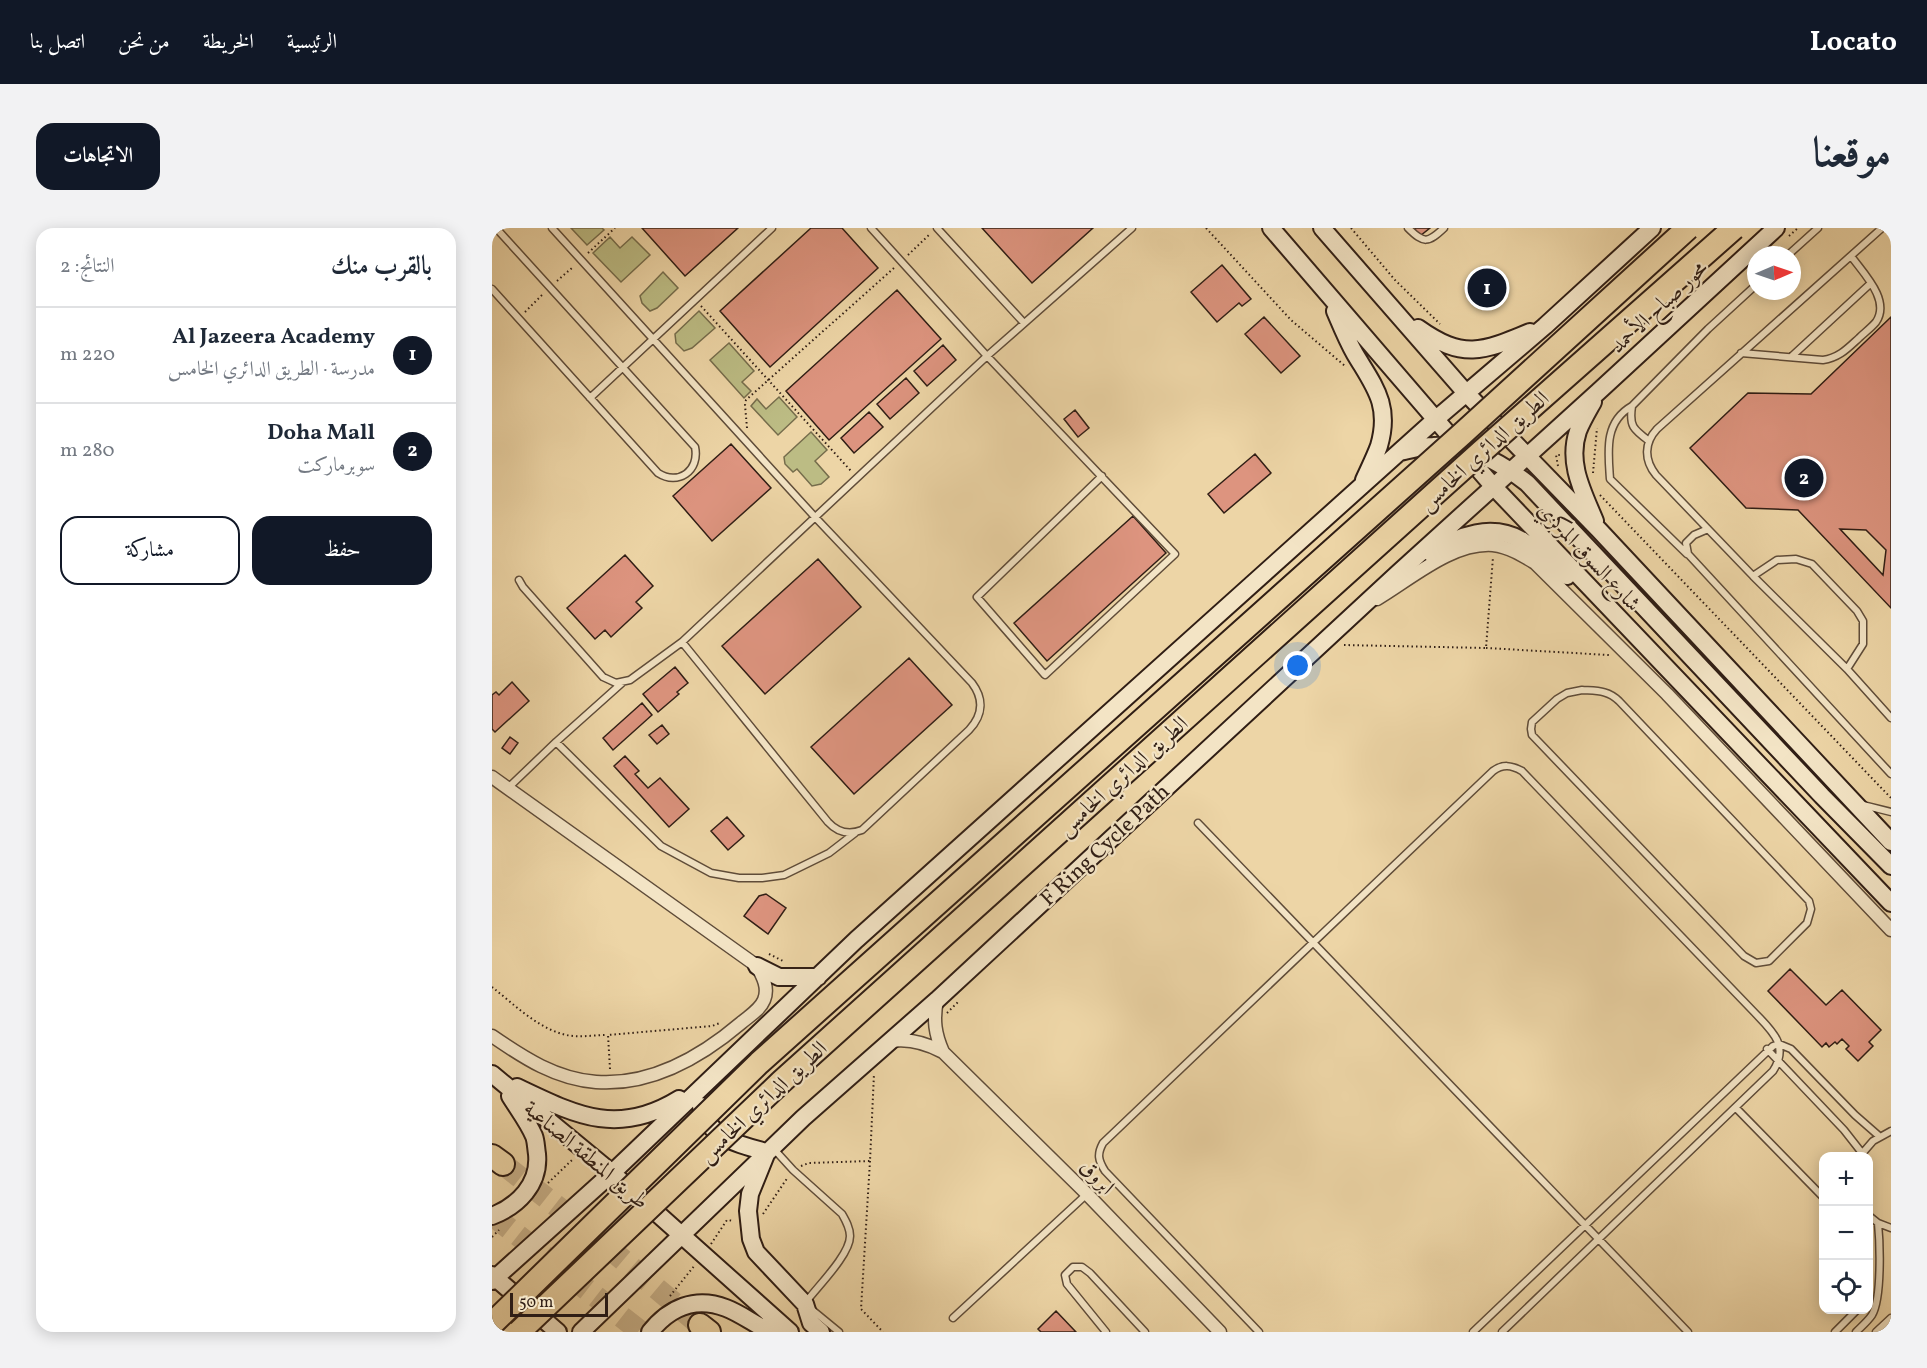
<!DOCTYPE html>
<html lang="ar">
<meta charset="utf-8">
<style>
:root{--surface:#fff;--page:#f2f2f3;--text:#1f2937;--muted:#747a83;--line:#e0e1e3;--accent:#111827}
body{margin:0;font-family:Vollkorn,Amiri,serif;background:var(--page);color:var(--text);direction:rtl}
.controls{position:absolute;right:18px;bottom:18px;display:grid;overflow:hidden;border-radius:12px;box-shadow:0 3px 15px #0003}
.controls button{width:54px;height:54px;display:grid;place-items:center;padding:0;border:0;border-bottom:2px solid var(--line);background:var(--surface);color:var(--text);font:30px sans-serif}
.compass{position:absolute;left:1255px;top:18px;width:54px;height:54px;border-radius:50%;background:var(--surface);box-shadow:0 3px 15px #0003;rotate:88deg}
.scale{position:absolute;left:18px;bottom:15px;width:98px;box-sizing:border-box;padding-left:6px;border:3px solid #301e15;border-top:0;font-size:16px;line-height:21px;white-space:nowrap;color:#301e15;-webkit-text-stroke:4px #f3e4c5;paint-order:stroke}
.you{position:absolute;left:806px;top:438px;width:21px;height:21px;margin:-15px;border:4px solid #fff;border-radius:50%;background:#1a73e8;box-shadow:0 0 0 9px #1a73e833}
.badge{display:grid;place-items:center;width:39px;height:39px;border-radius:50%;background:var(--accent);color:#fff;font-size:20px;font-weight:700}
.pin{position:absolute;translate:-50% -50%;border:3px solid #fff;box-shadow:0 2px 6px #0006}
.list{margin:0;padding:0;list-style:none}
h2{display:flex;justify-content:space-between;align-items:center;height:78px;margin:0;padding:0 24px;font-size:26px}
h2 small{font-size:20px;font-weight:400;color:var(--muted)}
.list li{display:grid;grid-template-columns:39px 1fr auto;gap:18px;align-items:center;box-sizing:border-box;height:96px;padding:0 24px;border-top:2px solid var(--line)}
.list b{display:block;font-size:22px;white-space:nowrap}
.list p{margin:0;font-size:20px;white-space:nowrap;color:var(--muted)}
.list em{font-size:20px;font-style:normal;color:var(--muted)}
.actions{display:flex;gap:12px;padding:18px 24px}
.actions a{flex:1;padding:14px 0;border:2px solid var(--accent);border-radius:18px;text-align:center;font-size:21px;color:var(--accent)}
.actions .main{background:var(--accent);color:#fff}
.icon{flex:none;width:33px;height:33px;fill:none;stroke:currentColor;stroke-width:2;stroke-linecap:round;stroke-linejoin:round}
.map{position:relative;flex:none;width:1399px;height:1104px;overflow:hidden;direction:ltr;border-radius:18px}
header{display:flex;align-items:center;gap:36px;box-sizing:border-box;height:84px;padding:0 30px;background:var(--accent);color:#fff}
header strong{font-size:28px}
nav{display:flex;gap:33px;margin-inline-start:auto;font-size:21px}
.intro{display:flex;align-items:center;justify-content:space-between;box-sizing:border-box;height:144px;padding:0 36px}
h1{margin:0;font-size:42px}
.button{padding:15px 27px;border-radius:18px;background:var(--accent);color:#fff;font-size:21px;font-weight:700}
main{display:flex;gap:36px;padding:0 36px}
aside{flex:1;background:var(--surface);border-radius:18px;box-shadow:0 3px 15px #0003}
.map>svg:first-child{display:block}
.green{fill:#bcbc84;stroke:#766d4c;stroke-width:1.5}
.building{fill:#dd947f;stroke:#301e15;stroke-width:1.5;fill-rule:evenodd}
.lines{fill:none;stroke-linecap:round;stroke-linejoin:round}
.highway-tunnel{stroke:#c7b089;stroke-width:22;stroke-dasharray:22 11;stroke-linecap:butt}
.lane-casing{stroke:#5f4c39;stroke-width:9}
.street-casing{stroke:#5f4c39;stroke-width:15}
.secondary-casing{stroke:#301e15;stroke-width:20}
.highway-casing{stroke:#301e15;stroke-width:26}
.path{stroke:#301e15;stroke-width:2;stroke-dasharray:1.5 3;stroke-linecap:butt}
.lane{stroke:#f3e4c5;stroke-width:6}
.street{stroke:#f3e4c5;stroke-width:12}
.secondary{stroke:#f3e4c5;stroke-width:16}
.highway{stroke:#edd5a6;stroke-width:22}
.highway-bridge-casing{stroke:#301e15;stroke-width:26;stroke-linecap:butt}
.highway-bridge{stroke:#edd5a6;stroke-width:22}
.labels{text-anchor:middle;stroke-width:4.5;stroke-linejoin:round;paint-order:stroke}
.street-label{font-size:22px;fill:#301e15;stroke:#f3e4c5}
</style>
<header>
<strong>Locato</strong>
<nav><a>الرئيسية</a><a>الخريطة</a><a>من نحن</a><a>اتصل بنا</a></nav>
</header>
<div class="intro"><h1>موقعنا</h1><a class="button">الاتجاهات</a></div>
<main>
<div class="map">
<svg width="1399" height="1104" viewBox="0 0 1399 1104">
<rect width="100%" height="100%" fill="#edd5a6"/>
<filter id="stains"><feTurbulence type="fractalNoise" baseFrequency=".00333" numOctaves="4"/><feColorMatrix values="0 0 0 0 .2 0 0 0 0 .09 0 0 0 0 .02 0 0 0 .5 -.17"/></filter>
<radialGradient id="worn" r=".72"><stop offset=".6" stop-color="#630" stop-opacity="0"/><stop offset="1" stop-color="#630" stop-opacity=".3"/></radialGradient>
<path class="green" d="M79 0H110L112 2 95 17Z
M118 9 128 20 140 9 158 27 129 54 101 25Z
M171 44 186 60 165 80 158 83 150 75 148 68Z
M207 83 223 100 200 120 192 123 184 115 183 106Z
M237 115 262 143 250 154 259 163 252 170 218 132Z
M287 169 305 189 286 207 259 178 265 171 274 181Z
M319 204 335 222 323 233 337 249 329 256 320 258 305 241 301 244 293 236 292 229Z"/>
<path class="building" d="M150 0H246L193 48Z
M319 0H350L386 40 278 139 228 83Z
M490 0H601L540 55Z
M922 0H938L928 8Z
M730 37 759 71 750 78 747 75 725 94 699 64Z
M405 62 449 111 337 212 294 163Z
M772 89 808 128 789 145 753 106Z
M1399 89V380L1306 282 1254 280 1198 220 1256 165 1319 166ZM1348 301 1374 302 1394 322 1391 347Z
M451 117 464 132 435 158 422 143Z
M414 150 427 165 398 191 385 176Z
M583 182 597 200 586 209 572 191Z
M377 184 391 199 362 225 349 210Z
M239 216 279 260 220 313 181 268Z
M763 226 779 245 732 285 716 266Z
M641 288 674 325 555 433 522 395Z
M133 327 161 358 144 374 150 380 119 409 113 402 103 411 75 380Z
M326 331 369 379 273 466 230 418Z
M417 430 460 477 362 566 319 519Z
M183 439 196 455 185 464 187 466 166 484 151 466Z
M20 454 37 473 3 504 0 501V467L4 464 7 467Z
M150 475 160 487 121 522 111 510Z
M170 497 177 506 165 516 157 507Z
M18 509 26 515 18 526 10 520Z
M133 528 147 543 143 546 156 560 168 550 197 581 177 599 122 538Z
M235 589 252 608 236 622 219 603Z
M274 666 294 680 276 706 252 688 267 668Z
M1298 741 1334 777 1350 762 1389 802 1377 814 1381 818 1366 833 1354 821 1357 818 1350 811 1345 816 1343 814 1337 819 1334 815 1330 819 1276 763Z
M564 1083 584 1104H549L546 1101Z"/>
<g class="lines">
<path class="highway-tunnel" d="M11 936 99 1005 208 1097
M0 987 149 1104"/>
<g class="lane-casing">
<path id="lane" d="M60 0 322 288 480 455C492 471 491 487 477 502L370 602C357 607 346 605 336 594L190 414
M379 0 495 128 683 326 553 447 485 369 610 248
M445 0 532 95
M916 0C932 16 936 15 952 0
M1390 0 1165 201C1152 215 1152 232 1164 247L1261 348 1355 441 1399 490
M1296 27 1326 0
M0 61 166 245C186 258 208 243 203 219L4 0
M1249 125 1331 132C1347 130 1356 120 1367 110 1372 105 1379 100 1384 94 1399 72 1371 45 1359 28
M1299 129 1378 56
M98 170 280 0
M1140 178C1112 194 1116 223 1118 251L1195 326
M1157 213C1141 201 1137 198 1140 178L1216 101 1264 57
M1216 301 1202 307 1194 315 1196 326 1399 546
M1261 348 1285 332 1304 331 1320 336 1365 383 1371 393V416L1355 441
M27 352 31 359 111 449 124 455 138 452 190 414 495 128 640 0
M1090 462C1105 463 1116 462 1127 473L1317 673 1319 681 1315 695 1277 733 1264 735 1252 728 1040 507 1039 501 1040 494 1065 471 1075 465Z
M64 514 169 618 219 645 247 650H270L292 647 337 625 363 605
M16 560 64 514 130 455
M1371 577 1399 584
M706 595 1196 1104
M1275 821 1352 902 1370 925
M1244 880 1332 970
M281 920 301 942 350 986C354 993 358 1000 358 1008 358 1027 325 1059 314 1074
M1368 928 1381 913 1399 903
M1376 987 1386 995 1399 1000
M319 1081 347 1104
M461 1090 595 966
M614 1104 575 1056 573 1047 581 1039H590L598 1045 653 1104
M767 1104 613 943C606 932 605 926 611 915L1001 543C1011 536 1019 537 1030 543L1262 784C1279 802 1298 817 1281 843L1010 1104
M981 1104 1281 818 1287 816 1299 821 1363 887 1387 908
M1343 1104 1365 1082
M1364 1104C1369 1099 1376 1093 1380 1087 1390 1070 1388 1015 1386 995
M1384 1104 1399 1090"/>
</g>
<g class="street-casing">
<path id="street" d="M885 371C919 351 960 314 1001 317 1017 319 1030 327 1043 335L1175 466 1399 702
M0 549 265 738C271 749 277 760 272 772 268 782 257 788 249 795 209 829 159 858 104 854 64 851 32 830 0 808
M445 772C441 792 443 806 451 824
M399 813C418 810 434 815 451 824L595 966 728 1104"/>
</g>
<g class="secondary-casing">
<path id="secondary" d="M779 0 1001 258 1399 675
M830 0 974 165 1107 302 1399 614
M843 83C849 97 855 112 863 126 882 158 899 177 887 218 883 229 877 241 872 252
M926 100C971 132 990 124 1038 104
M1101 174C1096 183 1090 193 1086 203 1075 235 1091 264 1103 293
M908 224C919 222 930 218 941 218 976 216 1008 234 1035 255L1330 568 1399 638
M940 326C966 306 1001 295 1031 313 1047 323 1060 337 1075 348
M265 738 287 749H326
M0 846 120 945 298 1104
M25 859C84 887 125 909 187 871
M209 878C216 910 247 917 275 924L258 966 256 983 259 1011 264 1024 313 1076 319 1095 329 1104
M0 988C26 978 48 956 45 926 44 920 44 913 42 908 36 894 26 881 18 868
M0 1047 66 1104
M0 1053 120 945 364 712 944 191 1053 98 1160 0
M89 1104 311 890 445 772 905 346 1106 164 1284 0
M158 1104C177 1080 203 1068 234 1080 250 1086 264 1098 280 1104"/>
</g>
<g class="highway-casing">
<path id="highway" d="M0 928 11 936
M208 1097 217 1104"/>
</g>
<path class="path" d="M714 0 799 92 853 138
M859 0 903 52 948 96
M1297 8 1306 0
M96 25 123 0
M416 27 438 6
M65 53 81 39
M209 78 359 243
M33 84 52 65
M255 200 253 177 254 172 403 39
M1066 238 1064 227H1068
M1101 245 1105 200
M1108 267 1399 570
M852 417 994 420 1001 329
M994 420 1117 427
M277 726 293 734
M0 759C23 777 50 805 81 808 92 809 104 807 115 807
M455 785 466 774
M118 841 116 807 220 798 228 795
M378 933 369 1081 391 1104
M309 938 317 935 378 933 382 846
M56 955 80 932
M271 986 296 949
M0 1009 7 1002
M219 1016 235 992 242 993
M178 1068 203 1037"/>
<use href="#lane" class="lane"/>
<use href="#street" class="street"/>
<use href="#secondary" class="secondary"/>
<use href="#highway" class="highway"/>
<g class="highway-bridge-casing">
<path id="highway-bridge" d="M0 1096 267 835 970 206 1196 0
M27 1104 289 854 989 224 1242 0"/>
</g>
<use href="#highway-bridge" class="highway-bridge"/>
</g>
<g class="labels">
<g class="street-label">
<text transform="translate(1166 78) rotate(-43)" y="8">محور صباح الأحمد</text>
<text transform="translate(991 222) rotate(-42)" y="8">الطريق الدائري الخامس</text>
<text transform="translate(1098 328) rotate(47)" y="8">شارع السوق المركزي</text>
<text transform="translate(630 547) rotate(-42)" y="8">الطريق الدائري الخامس</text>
<text transform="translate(612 616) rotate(-43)" y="8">F Ring Cycle Path</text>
<text transform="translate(270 873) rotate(-43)" y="8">الطريق الدائري الخامس</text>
<text transform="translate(95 926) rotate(40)" y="8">طريق المنطقة الصناعية</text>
<text transform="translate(606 948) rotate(46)" y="8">ابروق</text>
</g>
</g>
<rect width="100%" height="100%" filter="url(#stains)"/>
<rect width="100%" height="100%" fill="url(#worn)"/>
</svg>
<div class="controls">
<button>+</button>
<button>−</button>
<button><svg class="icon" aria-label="locate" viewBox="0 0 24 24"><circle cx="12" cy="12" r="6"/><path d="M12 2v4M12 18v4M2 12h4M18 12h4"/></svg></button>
</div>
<svg class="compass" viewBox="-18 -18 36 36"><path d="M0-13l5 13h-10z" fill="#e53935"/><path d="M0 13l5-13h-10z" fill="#747a83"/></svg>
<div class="scale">50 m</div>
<div class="you"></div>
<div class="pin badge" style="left:995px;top:60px">1</div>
<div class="pin badge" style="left:1312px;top:250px">2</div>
</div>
<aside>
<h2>بالقرب منك<small>النتائج: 2</small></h2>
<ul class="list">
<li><span class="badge">1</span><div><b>Al Jazeera Academy</b><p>مدرسة · الطريق الدائري الخامس</p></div><em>220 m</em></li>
<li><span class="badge">2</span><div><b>Doha Mall</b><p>سوبرماركت</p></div><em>280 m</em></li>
</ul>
<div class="actions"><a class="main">حفظ</a><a>مشاركة</a></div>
</aside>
</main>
